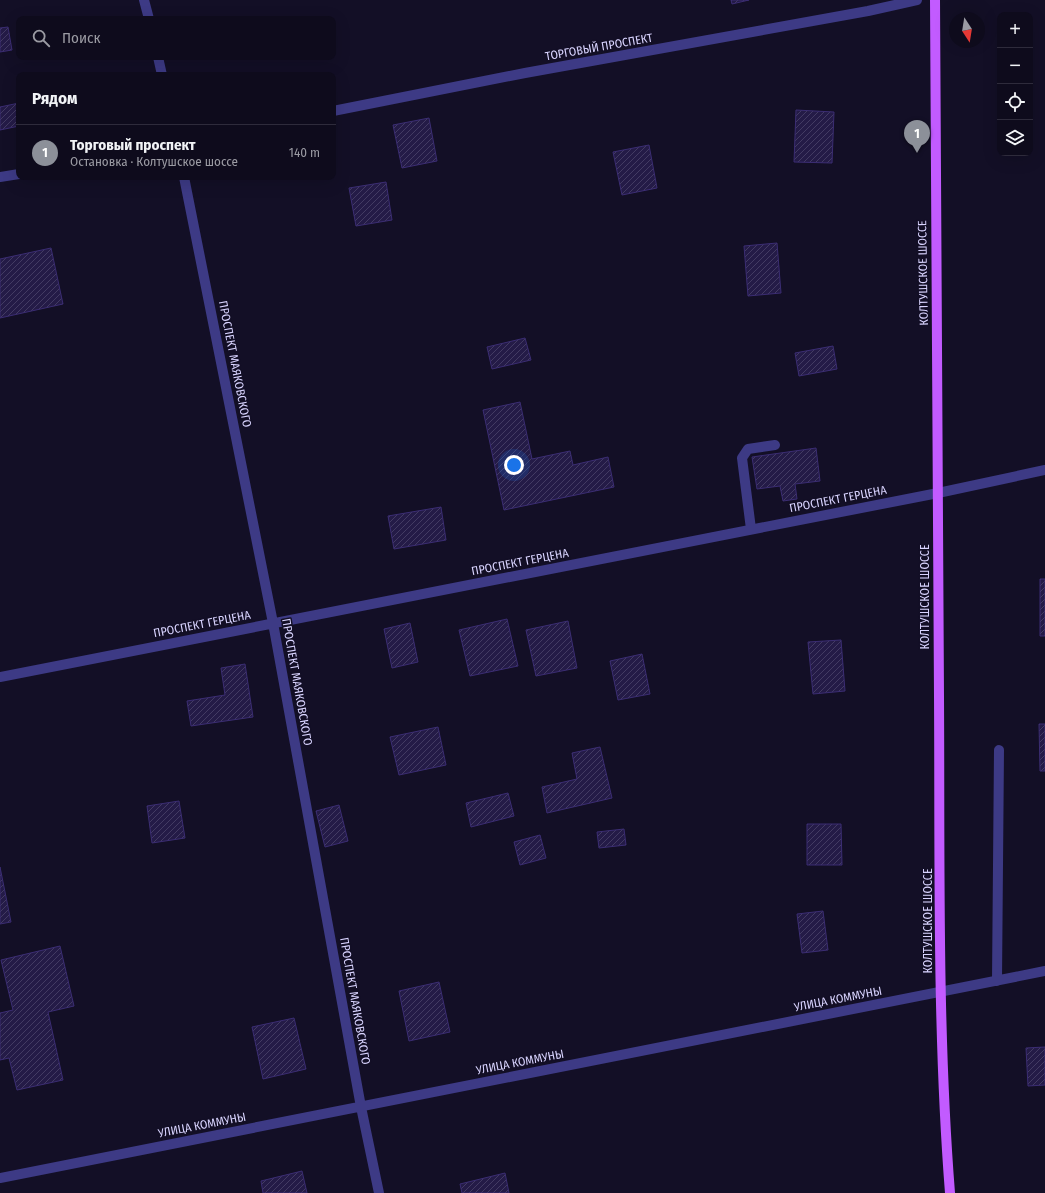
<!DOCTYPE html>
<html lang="ru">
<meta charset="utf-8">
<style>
:root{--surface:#0e0b1c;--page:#1c1929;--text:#f1f3f6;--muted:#9b9ba3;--line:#2e2b3b;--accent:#8c9099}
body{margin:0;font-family:"Fira Sans Condensed",sans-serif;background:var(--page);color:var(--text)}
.controls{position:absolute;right:12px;top:12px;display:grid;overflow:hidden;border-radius:8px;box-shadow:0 4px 16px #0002}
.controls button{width:36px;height:36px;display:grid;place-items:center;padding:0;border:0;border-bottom:1px solid var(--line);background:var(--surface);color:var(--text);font:20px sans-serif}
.compass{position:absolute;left:949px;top:12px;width:36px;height:36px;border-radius:50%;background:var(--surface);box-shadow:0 4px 16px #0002;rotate:168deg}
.you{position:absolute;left:514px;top:465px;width:14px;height:14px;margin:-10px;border:3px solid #fff;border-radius:50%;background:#1a73e8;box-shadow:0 0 0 6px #1a73e833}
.badge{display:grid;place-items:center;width:26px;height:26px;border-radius:50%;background:var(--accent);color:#fff;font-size:13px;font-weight:700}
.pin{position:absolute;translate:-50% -33px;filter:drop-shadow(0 1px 2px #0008)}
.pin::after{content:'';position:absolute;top:21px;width:14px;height:12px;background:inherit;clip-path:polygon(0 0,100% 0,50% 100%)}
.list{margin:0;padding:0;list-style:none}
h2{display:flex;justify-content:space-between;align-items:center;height:52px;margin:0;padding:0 16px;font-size:17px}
h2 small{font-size:13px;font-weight:400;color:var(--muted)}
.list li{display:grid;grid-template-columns:26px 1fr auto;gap:12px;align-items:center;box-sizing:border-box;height:56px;padding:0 16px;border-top:1px solid var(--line)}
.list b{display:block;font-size:15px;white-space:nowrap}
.list p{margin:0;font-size:13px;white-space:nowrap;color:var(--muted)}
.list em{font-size:13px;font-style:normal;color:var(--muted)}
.icon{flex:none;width:22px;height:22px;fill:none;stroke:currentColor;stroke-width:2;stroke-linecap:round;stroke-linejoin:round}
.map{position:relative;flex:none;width:1045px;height:1193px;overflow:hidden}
.search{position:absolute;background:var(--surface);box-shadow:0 4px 16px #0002;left:16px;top:16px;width:320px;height:44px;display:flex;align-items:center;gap:10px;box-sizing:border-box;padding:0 14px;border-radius:8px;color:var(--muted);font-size:15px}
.panel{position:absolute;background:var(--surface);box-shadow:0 4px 16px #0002;left:16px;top:72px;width:320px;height:108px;border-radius:8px}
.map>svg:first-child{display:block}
.building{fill:url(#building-hatch);stroke:#3b2d73}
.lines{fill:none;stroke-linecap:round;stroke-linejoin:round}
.minor{stroke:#3d3a85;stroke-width:10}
.major{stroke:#c25bff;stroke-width:10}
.labels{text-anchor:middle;stroke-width:3;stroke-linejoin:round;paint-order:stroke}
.street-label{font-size:12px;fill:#d9d4ff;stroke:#130f26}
</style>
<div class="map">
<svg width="1045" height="1193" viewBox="0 0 1045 1193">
<defs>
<pattern id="building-hatch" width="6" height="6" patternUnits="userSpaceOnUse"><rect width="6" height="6" fill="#241b47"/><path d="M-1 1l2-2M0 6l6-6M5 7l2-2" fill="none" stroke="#433b63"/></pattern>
</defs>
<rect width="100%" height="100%" fill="#130f26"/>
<path class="building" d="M731 0H749L732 4Z
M8 27 12 50 0 52V28Z
M19 103V126L0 130V107Z
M796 110 834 112 832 163 794 162Z
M429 118 437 161 402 168 393 125Z
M649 145 657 188 622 195 613 152Z
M386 182 392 220 356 226 349 188Z
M777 243 781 293 748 296 744 246Z
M51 248 63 304 0 318V259Z
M525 338 531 360 492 369 487 347Z
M833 346 837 369 799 376 795 353Z
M520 402 532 459 570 451 573 465 608 457 614 487 504 510 483 410Z
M816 448 820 481 795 484 797 499 783 501 780 486 757 489 752 457Z
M441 507 446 540 394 549 388 516Z
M1040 579H1045V636H1040Z
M247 611 248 619 234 622 232 614Z
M507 619 518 666 470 676 459 630Z
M568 621 577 668 536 676 526 630Z
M410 623 418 662 392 668 384 629Z
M841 640 845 691 813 694 808 642Z
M642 654 650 694 618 700 610 661Z
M245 664 253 717 191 726 187 701 225 695 221 668Z
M1039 724H1045V771H1040Z
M438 727 446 765 399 775 390 737Z
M600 747 612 798 547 813 542 787 577 779 572 753Z
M508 793 514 816 471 827 466 803Z
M179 801 185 838 152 843 147 806Z
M339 805 348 841 325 847 316 811Z
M807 824H841L842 865H807Z
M624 829 626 845 599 848 597 832Z
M540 835 546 858 520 865 514 842Z
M0 867 11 922 0 924Z
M823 911 828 950 802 953 797 914Z
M60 946 74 1006 48 1012 63 1080 17 1090 9 1058 0 1060V1013L13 1010 1 960Z
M439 982 450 1032 409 1041 399 991Z
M294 1018 306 1069 263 1079 252 1027Z
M1045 1047V1085L1028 1086 1026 1048Z
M302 1171 307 1193H263L261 1181Z
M505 1173 509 1193H462L460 1184Z"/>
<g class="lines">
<path class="minor" d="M144 0 149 19
M158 57 162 75
M333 111 525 73 868 11 917 0
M0 177 19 174
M184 177 273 623 361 1107 379 1193
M751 529 742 458 748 449 775 445
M0 677 938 493 1045 470
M997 981 999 750
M0 1178 1045 971"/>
<path class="major" d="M935 0C935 232 937 464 939 696 940 861 937 1028 950 1193"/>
</g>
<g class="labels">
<g class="street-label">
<text transform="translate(599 47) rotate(-10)" y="4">ТОРГОВЫЙ ПРОСПЕКТ</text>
<text transform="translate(923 273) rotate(-91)" y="4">КОЛТУШСКОЕ ШОССЕ</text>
<text transform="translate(235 364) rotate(79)" y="4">ПРОСПЕКТ МАЯКОВСКОГО</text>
<text transform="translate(838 499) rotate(-11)" y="4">ПРОСПЕКТ ГЕРЦЕНА</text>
<text transform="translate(520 562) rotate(-11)" y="4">ПРОСПЕКТ ГЕРЦЕНА</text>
<text transform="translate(925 597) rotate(-90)" y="4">КОЛТУШСКОЕ ШОССЕ</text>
<text transform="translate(202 624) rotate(-11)" y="4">ПРОСПЕКТ ГЕРЦЕНА</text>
<text transform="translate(297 682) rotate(80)" y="4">ПРОСПЕКТ МАЯКОВСКОГО</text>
<text transform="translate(928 921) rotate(-90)" y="4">КОЛТУШСКОЕ ШОССЕ</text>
<text transform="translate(838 999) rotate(-11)" y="4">УЛИЦА КОММУНЫ</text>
<text transform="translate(355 1001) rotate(80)" y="4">ПРОСПЕКТ МАЯКОВСКОГО</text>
<text transform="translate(520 1062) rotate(-11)" y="4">УЛИЦА КОММУНЫ</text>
<text transform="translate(202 1125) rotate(-11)" y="4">УЛИЦА КОММУНЫ</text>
</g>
</g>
</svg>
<div class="controls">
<button>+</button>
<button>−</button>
<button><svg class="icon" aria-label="locate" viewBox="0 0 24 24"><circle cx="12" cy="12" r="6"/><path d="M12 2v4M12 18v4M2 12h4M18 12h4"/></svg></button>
<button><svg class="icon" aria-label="layers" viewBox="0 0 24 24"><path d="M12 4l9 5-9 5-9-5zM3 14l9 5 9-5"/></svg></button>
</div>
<svg class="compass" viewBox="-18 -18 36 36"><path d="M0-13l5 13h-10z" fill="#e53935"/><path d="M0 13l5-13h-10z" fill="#9b9ba3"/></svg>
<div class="you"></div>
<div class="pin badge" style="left:917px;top:153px">1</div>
<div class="search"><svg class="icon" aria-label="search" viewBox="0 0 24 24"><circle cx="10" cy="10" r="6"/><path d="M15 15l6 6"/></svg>Поиск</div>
<section class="panel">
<h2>Рядом<small></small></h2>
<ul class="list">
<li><span class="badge">1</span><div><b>Торговый проспект</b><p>Остановка · Колтушское шоссе</p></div><em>140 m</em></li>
</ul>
</section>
</div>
